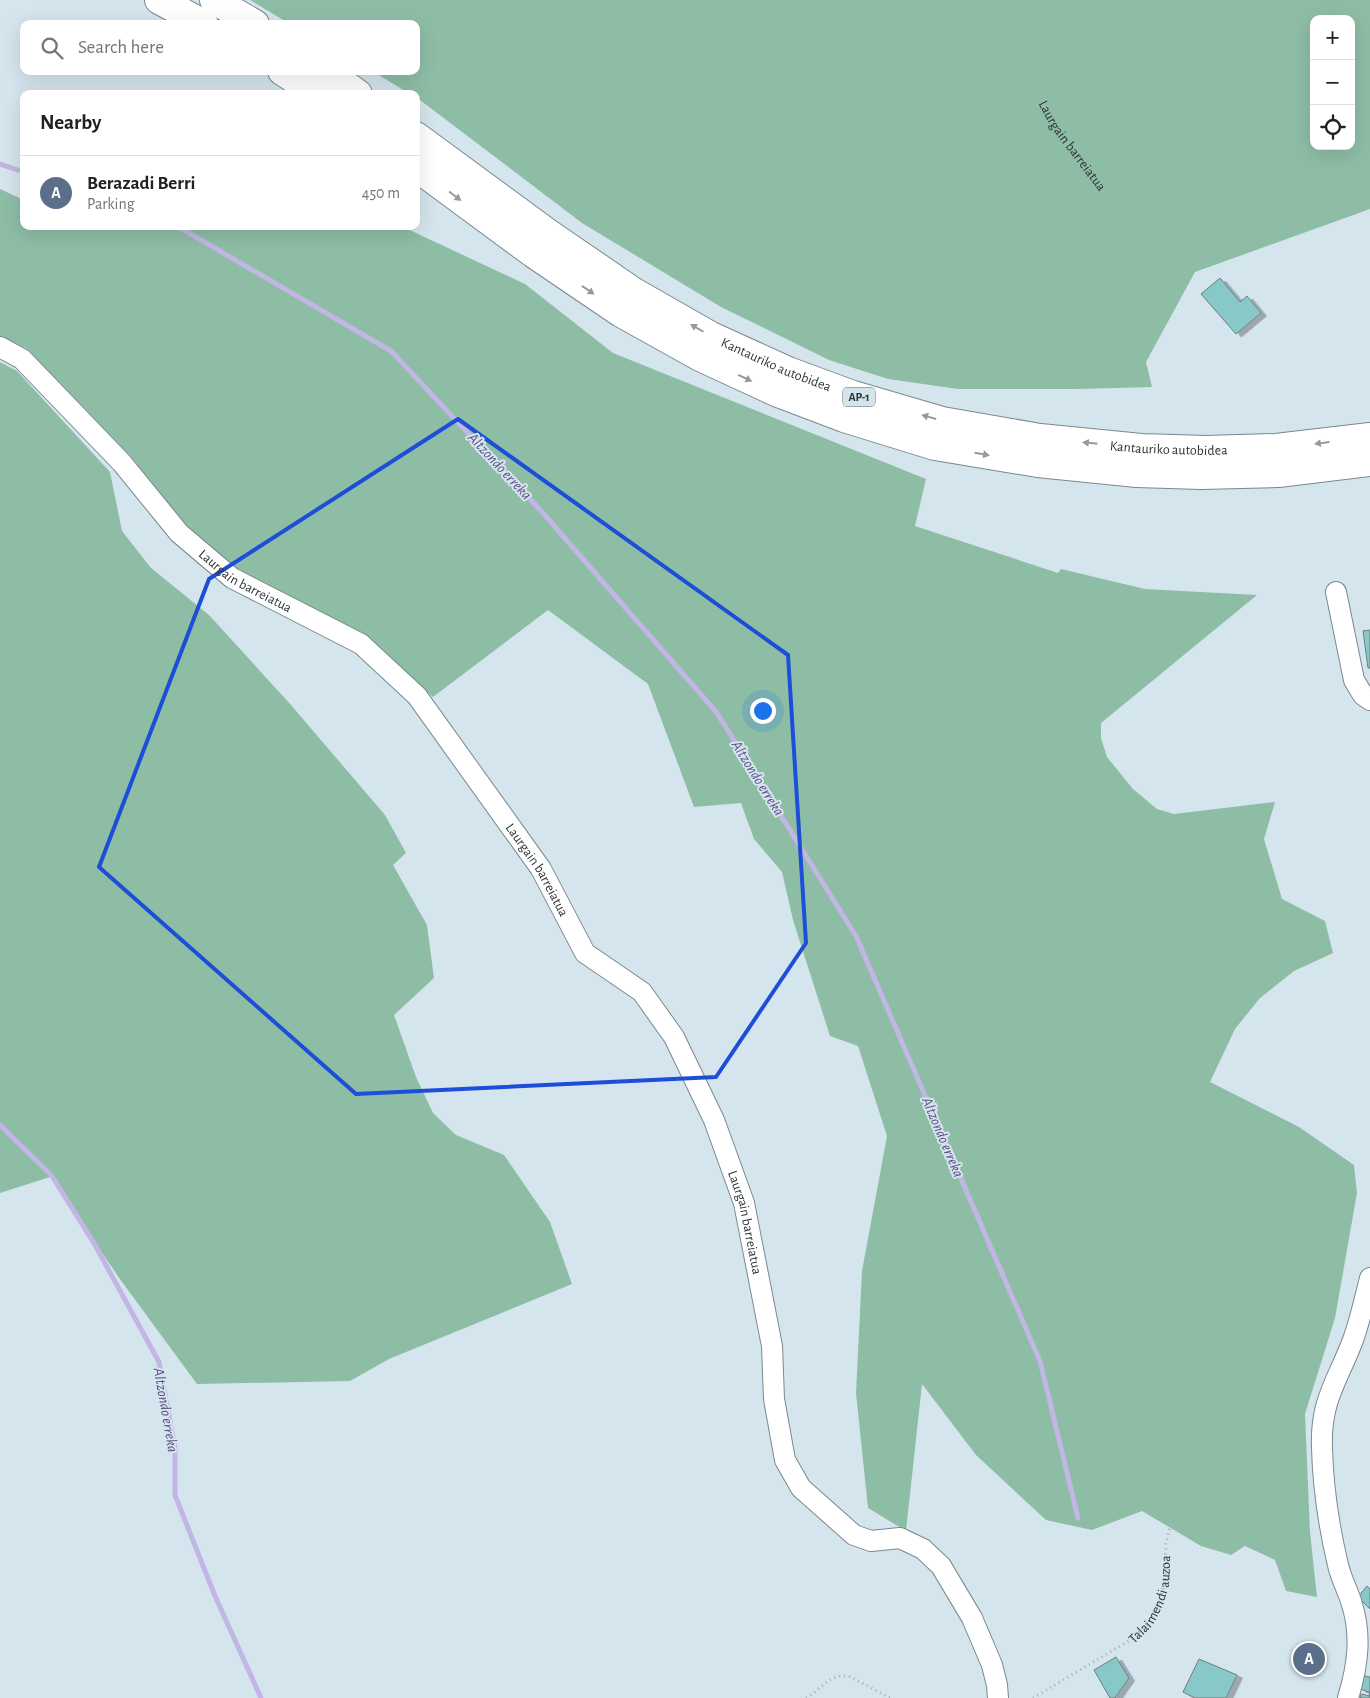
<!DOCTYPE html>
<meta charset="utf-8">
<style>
:root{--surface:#fff;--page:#f6f6f6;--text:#202124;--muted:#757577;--line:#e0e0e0;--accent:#db2777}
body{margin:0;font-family:"Alegreya Sans",sans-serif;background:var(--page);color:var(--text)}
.controls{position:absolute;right:15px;top:15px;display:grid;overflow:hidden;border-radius:10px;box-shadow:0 5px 20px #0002}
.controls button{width:45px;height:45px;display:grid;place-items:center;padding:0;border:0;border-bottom:1px solid var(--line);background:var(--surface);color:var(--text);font:25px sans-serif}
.you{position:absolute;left:762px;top:710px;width:18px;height:18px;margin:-12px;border:4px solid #fff;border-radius:50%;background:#1a73e8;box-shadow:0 0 0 8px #1a73e833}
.badge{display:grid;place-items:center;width:32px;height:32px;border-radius:50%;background:var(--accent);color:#fff;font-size:16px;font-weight:700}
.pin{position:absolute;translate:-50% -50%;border:2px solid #fff;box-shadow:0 1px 5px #0006}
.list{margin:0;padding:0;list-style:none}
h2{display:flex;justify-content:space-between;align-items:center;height:65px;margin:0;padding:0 20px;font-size:21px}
h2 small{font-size:16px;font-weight:400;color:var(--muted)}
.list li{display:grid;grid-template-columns:32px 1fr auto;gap:15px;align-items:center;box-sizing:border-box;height:75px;padding:0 20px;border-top:1px solid var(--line)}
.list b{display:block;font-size:19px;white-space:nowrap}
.list p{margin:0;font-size:16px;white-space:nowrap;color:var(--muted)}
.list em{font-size:16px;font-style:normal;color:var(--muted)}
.icon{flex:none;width:28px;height:28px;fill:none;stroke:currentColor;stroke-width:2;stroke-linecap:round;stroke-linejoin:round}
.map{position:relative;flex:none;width:1370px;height:1698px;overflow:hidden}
.search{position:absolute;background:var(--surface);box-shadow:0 5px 20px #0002;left:20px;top:20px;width:400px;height:55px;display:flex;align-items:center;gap:12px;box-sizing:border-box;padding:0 18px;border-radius:10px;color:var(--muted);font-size:19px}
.panel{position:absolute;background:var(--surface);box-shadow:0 5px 20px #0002;left:20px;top:90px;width:400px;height:140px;border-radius:10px}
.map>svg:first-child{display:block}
.green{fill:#8ebda6;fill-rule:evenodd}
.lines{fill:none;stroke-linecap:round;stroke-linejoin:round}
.stream{stroke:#c1b6e4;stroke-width:5}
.building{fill:#89c8c9;stroke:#6d7f7f;filter:url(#shadow)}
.minor-casing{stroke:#7a8890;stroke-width:22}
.highway-casing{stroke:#7a8890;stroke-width:30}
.path{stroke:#a3b0b6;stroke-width:3;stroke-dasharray:1 4;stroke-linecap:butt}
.minor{stroke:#fff;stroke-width:20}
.highway{stroke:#fff;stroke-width:28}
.oneway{fill:#969a9b}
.marked{fill:none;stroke:#1d4ed8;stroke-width:4;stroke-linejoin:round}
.labels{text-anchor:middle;stroke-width:4;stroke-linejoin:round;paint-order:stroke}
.shield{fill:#d5e5ed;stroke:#60696e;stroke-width:1}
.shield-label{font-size:12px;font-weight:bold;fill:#2e3437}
.street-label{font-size:14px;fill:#2e3437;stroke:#d5e5ed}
.water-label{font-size:15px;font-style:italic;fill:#5d4c87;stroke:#d5e5ed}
</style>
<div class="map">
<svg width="1370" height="1698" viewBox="0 0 1370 1698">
<defs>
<filter id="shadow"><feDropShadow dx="5.5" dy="3" stdDeviation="0" flood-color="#0004"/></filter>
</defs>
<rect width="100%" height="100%" fill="#d5e5ed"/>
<path class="green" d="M250 0H1370V209L1195 272 1146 362 1152 387 1078 389H958L888 379 829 360 721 307 582 223 416 97V94H410L372 71H416V24H290ZM1314 19H1351V146H1314Z
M0 189 24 200V226H401L525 284 613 353 926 479 915 526 1058 573 1061 569 1145 589 1257 595 1101 723V738L1107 757 1133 789 1157 809 1174 814 1275 802 1264 839 1282 899 1325 921 1333 953 1294 971 1260 998 1235 1029 1210 1082 1299 1127 1354 1165 1357 1193 1335 1318 1305 1414 1310 1532 1317 1597 1286 1591 1275 1560 1245 1546 1231 1555 1201 1546 1142 1511 1092 1530 1046 1520 976 1455 922 1384 906 1531 868 1508 856 1393 862 1271 887 1136 858 1046 830 1036 793 920 782 872 754 839 741 803 694 807 648 684 548 610 433 697 366 638 261 585 223 558 181 520 133 459 26 348 0 336Z
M0 362 17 371 110 472 122 531 151 568 209 615 291 705 385 815 406 853 393 865 427 925 434 978 394 1015 416 1077 433 1113 456 1135 504 1155 550 1222 572 1284 389 1359 350 1381 197 1384 122 1282 50 1177 0 1193Z"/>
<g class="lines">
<path class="stream" d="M0 164 24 172
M177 226 391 351 543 513 717 713 856 936 1040 1361 1078 1518
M0 1125 52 1176 95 1245 159 1362 175 1449V1495L215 1596 261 1698"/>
</g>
<path class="building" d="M1220 278 1240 302 1247 296 1261 313 1236 334 1201 294Z
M1370 630V668H1368L1363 631Z
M1367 1586 1370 1589V1609L1358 1597Z
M1116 1657 1129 1678 1115 1698H1110L1094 1670Z
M1199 1659 1237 1675 1226 1698H1195L1183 1692Z
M1364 1676 1370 1677V1696L1369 1692 1360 1689Z
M1361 1694 1370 1696V1698H1360Z"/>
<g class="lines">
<g class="minor-casing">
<g id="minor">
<path id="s3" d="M0 347 22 359 122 463 179 533 232 578 361 644 417 696 541 869 585 953 642 992 674 1037 714 1120 744 1203 772 1346 774 1399 785 1460 801 1488 854 1535 871 1541 900 1538 923 1549 941 1566 972 1618 992 1665 997 1685 998 1698"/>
<path d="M1336 592 1354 680 1363 695 1370 700"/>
<path d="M1348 1698C1358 1665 1362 1634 1351 1601 1347 1589 1341 1578 1338 1565 1329 1527 1323 1487 1322 1448 1320 1401 1337 1382 1353 1340 1360 1320 1365 1299 1370 1278"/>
</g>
</g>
<g class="highway-casing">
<g id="highway">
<path d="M159 0 204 24"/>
<path d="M214 0 255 24"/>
<path d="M282 71 317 94"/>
<path d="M327 71 358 94"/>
<path id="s4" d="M416 136 548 233 634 292 711 336 788 371 853 395 942 421 1040 438 1141 448 1206 450 1276 448 1370 437"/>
<path d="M416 167 534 254 621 313 700 357 778 393 844 418 935 446 1038 463 1137 473 1201 475 1278 473 1370 462"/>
</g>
</g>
<g class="path">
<path id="s1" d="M1015 0 1032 81 1056 126 1102 187 1178 274"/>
<path d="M1172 267 1210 257 1352 204"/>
<path d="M806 1698C822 1689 828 1674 849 1676L890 1698"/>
<path id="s2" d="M1033 1698 1132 1639 1149 1622 1159 1602 1164 1585 1166 1543 1174 1511 1173 1482 1167 1444"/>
</g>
<use href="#minor" class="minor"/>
<use href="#highway" class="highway"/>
</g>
<defs><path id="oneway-solid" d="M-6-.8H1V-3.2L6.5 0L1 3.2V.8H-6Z" transform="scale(1.25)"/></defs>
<g class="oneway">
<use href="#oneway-solid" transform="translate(455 196) rotate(37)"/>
<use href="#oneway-solid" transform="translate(588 290) rotate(34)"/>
<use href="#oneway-solid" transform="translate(697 328) rotate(-150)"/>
<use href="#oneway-solid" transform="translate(745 378) rotate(25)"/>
<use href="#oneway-solid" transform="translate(929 417) rotate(-164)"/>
<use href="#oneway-solid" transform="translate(1090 443) rotate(-174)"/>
<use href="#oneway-solid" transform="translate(1322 443) rotate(173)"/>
<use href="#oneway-solid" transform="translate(982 454) rotate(10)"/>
</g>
<path class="marked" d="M458 419 788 655 806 943 716 1077 356 1094 99 867 209 579Z"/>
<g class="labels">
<rect class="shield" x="843" y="387.5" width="32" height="19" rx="4"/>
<g class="shield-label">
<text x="859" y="401">AP-1</text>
</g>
<g class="street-label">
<text dy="5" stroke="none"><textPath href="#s1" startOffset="159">Laurgain barreiatua</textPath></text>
<text dy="5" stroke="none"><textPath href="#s4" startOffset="428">Kantauriko autobidea</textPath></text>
<text dy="5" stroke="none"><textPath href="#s4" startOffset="832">Kantauriko autobidea</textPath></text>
<text dy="5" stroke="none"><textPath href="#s3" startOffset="342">Laurgain barreiatua</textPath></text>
<text dy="5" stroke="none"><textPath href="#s3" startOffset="762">Laurgain barreiatua</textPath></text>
<text dy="5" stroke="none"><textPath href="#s3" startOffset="1182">Laurgain barreiatua</textPath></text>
<text dy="5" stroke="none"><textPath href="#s2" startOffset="161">Talaimendi auzoa</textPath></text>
</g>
<g class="water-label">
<text transform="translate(500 466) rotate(47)" y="5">Altzondo erreka</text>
<text transform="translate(758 778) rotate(58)" y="5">Altzondo erreka</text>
<text transform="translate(943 1137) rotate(67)" y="5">Altzondo erreka</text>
<text transform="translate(166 1410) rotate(80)" y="5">Altzondo erreka</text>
</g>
</g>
</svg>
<div class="controls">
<button>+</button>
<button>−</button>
<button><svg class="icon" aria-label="locate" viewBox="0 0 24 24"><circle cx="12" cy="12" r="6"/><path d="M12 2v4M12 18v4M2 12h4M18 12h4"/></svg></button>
</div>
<div class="you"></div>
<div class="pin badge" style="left:1309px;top:1659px;background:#5c6f8a">A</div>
<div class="search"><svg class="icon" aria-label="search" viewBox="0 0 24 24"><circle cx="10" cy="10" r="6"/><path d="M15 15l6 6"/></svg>Search here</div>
<section class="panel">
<h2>Nearby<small></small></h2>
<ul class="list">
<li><span class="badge" style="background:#5c6f8a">A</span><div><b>Berazadi Berri</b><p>Parking</p></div><em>450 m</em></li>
</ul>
</section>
</div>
